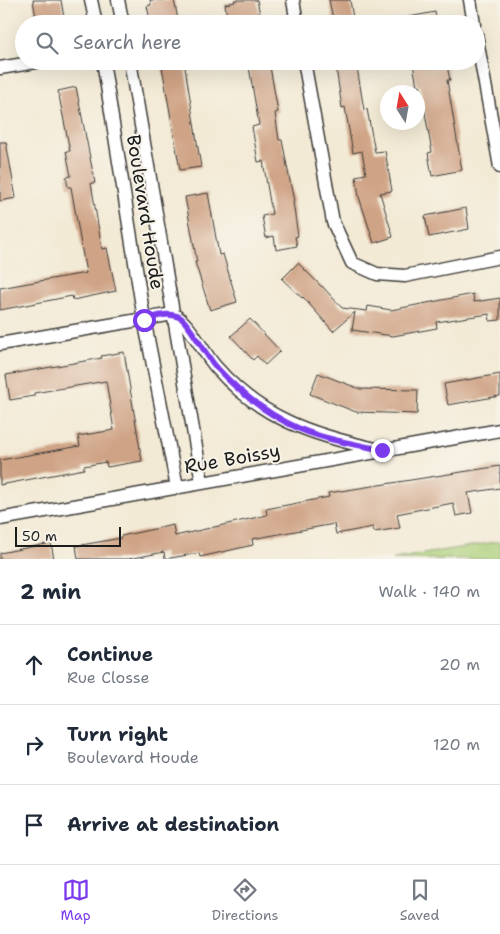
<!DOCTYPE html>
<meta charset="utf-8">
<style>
:root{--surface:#fff;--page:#f2f2f3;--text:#1f2937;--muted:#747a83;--line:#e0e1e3;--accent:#7c3aed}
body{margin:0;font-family:"Shantell Sans",sans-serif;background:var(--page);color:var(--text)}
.compass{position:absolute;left:380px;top:85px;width:45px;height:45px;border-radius:50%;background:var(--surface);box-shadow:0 5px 20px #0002;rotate:349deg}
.scale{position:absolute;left:15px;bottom:12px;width:106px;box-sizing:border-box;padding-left:5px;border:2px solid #1c1c1c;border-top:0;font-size:14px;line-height:18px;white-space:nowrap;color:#1c1c1c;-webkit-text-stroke:4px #f7f3e8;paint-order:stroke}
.stop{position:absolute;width:15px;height:15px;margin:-11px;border:4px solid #7c3aed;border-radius:50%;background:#fff}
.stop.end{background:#7c3aed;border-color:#fff;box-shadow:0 1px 5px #0008}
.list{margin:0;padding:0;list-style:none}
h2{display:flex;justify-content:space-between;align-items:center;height:65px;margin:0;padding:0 20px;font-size:21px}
h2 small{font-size:16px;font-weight:400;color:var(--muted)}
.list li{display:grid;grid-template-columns:32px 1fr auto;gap:15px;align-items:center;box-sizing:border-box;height:80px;padding:0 20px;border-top:1px solid var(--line)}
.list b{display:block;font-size:19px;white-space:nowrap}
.list p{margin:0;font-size:16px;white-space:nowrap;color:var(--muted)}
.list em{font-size:16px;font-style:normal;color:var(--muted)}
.icon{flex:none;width:28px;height:28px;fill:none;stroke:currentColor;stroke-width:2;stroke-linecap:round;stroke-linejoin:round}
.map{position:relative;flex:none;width:500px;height:559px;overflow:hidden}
.search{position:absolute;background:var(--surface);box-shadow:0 5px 20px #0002;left:15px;right:15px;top:15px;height:55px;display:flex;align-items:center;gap:12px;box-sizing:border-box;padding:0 18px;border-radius:28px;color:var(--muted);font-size:19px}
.sheet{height:305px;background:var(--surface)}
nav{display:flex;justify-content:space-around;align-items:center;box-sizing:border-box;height:70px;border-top:1px solid var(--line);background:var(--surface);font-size:14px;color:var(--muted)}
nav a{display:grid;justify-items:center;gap:2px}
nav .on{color:var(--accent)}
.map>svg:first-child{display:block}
.green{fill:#abd07a;stroke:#64764b}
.building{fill:#cfa385}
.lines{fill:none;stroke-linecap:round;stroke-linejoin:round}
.minor-casing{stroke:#3c3b38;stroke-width:15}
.minor{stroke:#fff;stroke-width:12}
.route{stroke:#7c3aed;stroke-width:6}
.labels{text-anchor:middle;stroke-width:4;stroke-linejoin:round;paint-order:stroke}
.street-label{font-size:19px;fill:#1c1c1c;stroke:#f7f3e8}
</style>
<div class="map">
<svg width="500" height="559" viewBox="0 0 500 559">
<rect width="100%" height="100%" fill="#f7f3e8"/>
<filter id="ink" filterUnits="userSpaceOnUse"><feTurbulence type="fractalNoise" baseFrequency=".02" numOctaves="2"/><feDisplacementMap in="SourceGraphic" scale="10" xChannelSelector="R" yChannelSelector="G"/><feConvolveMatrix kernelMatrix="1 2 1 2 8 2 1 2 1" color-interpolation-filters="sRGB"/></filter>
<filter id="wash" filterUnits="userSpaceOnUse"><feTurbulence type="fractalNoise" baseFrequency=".0096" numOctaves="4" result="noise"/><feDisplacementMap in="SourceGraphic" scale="20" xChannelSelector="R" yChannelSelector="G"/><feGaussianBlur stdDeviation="1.12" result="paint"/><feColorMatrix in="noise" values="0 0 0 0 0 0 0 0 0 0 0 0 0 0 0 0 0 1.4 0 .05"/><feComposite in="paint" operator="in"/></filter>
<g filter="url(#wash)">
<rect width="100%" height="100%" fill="#f3ead5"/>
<path class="green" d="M500 541V559H393Z"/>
<g id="blocks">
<path class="building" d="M33 0H61L65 24H37Z
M150 0H174L179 24H154V20H150L147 6 151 5Z
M234 0H257L262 24H241L240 16 227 18 225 4 235 2Z
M329 0H350L354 24H334Z
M435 12 437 24H404V18Z
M161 61H184L201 167 180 170Z
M248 61H269L278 112 275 113 279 140H282L294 202H293L298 236 295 237 297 246 276 250 274 236 266 238 262 216 272 214 263 161 258 162 252 127 259 125Z
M335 61H356L364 110 367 109 375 152 385 151 392 191 380 193 393 237 374 243 359 197 356 176 366 174 362 151 353 153 345 107 342 108Z
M427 61H446L450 80H447L462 170 432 176 428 153 432 152 420 85 417 86 413 64Z
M76 87 95 183H91L102 249 107 248 116 291 73 300 72 296 0 310V288L86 273 71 187H68L66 177 71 176 66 151H70L58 91Z
M0 142H6L16 198 0 201Z
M208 193 219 255 223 254 237 302 210 310 195 262H197L185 197Z
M466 208 469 229 429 237 425 216Z
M298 263 322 287V286L342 308 367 311 368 306 391 310 473 294 474 302 500 298V320L490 321 489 314 436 322 437 328 393 336 352 330 355 312 333 331 303 297 302 298 282 279Z
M250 319 280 351 265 365 257 356 253 360 231 336Z
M124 352 142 461 107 467 106 462 84 466V469L0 485V460L80 446 78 436 114 430 106 381 34 393V396L10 400 6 375 102 358 101 356Z
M318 373 360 389 418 390 417 414 356 412 310 394Z
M500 374V396L448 405 444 384Z
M500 466V488L468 493 472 513 456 516 453 503 397 514 400 528 374 532 373 527 336 534 334 524 252 539 253 545 200 557 199 553 165 559 164 552 129 559H78L76 546 121 538V536L173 525 175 536 267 515 266 509 329 497 328 493Z
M51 543 54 559H0V553Z"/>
</g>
</g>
<g filter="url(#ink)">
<use href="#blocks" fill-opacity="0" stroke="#3c3b38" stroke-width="1"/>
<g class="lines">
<g class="minor-casing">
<path id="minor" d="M91 0 96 24
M118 0 123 24
M293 0 297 24
M470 0 474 24
M476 34 500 167
M103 61 144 319 177 487
M130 61 202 482
M304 61 333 222 352 263 377 274 405 276 500 257
M0 68 42 61
M173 314C192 325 201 350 216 367 260 418 312 435 376 449
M0 344 173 314
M0 519 500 430"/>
</g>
<use href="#minor" class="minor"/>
</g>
</g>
<g class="lines" filter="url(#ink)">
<path class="route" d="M144 320C156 317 170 311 181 318 191 326 206 356 217 368 240 393 268 415 300 429 326 440 355 444 382 450"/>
</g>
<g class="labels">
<g class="street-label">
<text transform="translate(146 212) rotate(81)" y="7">Boulevard Houde</text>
<text transform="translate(232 458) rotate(-10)" y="7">Rue Boissy</text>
</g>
</g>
</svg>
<svg class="compass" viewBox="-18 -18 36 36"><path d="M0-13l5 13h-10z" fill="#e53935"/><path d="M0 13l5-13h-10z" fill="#747a83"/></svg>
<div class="scale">50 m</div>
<div class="stop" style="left:144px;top:320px"></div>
<div class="stop end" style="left:382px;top:450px"></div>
<div class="search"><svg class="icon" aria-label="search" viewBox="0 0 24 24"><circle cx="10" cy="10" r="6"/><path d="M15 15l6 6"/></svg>Search here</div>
</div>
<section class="sheet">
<h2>2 min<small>Walk · 140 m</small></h2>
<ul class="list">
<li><svg class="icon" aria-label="ahead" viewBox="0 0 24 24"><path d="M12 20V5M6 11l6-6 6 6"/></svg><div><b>Continue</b><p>Rue Closse</p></div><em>20 m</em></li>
<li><svg class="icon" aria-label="right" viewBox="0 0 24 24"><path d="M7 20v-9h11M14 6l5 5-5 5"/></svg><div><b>Turn right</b><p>Boulevard Houde</p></div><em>120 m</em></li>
<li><svg class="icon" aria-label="arrive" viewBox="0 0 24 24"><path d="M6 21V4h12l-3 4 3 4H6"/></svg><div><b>Arrive at destination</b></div></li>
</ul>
</section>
<nav>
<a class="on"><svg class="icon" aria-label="map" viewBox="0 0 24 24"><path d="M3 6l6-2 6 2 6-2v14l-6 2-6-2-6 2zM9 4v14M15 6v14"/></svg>Map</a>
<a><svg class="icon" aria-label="directions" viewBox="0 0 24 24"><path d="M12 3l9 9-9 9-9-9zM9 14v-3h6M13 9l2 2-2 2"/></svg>Directions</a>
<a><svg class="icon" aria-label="saved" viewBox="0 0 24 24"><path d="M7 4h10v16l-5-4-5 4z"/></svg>Saved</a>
</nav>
